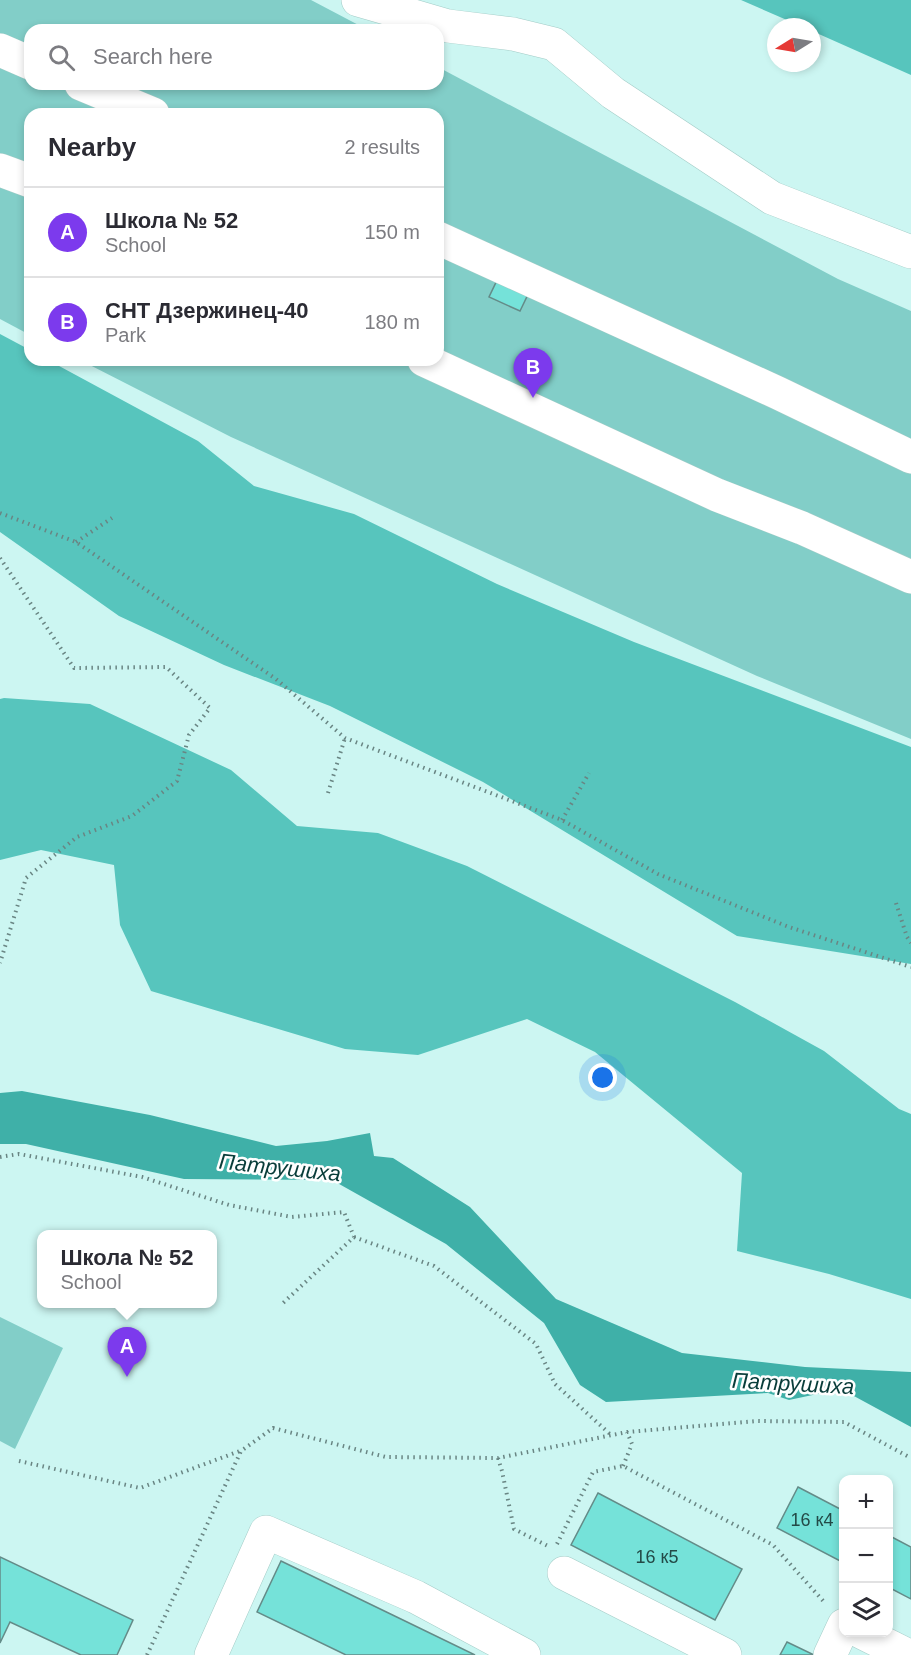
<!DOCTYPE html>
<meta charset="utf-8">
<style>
:root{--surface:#fff;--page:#f7f7f7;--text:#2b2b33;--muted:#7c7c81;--line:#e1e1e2;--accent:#7c3aed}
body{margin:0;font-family:Arial,sans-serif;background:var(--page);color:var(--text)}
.controls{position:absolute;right:18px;bottom:18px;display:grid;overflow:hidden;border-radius:12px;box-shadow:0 3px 9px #0003}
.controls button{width:54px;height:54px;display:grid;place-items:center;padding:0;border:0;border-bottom:2px solid var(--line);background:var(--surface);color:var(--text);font:30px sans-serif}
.compass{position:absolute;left:767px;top:18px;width:54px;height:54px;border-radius:50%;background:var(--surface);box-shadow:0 3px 9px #0003;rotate:259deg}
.you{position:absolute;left:603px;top:1078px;width:21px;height:21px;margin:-15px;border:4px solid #fff;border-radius:50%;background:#1a73e8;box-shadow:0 0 0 9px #1a73e833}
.badge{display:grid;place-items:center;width:39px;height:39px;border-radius:50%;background:var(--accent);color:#fff;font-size:20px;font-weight:700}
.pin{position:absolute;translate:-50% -50px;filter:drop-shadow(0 2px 3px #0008)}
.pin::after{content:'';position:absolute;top:32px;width:21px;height:18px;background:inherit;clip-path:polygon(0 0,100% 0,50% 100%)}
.popup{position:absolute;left:37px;top:1230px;width:180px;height:78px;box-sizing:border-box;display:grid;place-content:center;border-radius:12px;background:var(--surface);filter:drop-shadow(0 2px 4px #0005);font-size:20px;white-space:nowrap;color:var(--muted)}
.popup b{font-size:22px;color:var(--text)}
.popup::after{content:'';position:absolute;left:50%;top:100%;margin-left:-12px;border:12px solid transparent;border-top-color:var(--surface)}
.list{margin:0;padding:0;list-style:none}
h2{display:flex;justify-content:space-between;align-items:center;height:78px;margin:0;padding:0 24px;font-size:26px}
h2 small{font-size:20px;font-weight:400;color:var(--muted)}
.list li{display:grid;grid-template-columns:39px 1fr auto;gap:18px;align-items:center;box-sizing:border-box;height:90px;padding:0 24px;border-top:2px solid var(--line)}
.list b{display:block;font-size:22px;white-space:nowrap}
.list p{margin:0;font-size:20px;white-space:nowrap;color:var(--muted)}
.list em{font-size:20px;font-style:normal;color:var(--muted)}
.icon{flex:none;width:33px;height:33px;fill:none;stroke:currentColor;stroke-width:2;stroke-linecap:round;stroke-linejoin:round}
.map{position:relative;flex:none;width:911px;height:1655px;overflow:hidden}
.search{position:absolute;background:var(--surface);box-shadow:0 3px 9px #0003;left:24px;top:24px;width:420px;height:66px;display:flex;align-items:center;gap:15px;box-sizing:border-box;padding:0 21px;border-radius:18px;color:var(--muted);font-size:22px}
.panel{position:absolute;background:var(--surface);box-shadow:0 3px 9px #0003;left:24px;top:108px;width:420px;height:258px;border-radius:18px}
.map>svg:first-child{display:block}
.green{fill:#82cec8}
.forest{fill:#57c5bd}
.water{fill:#3fb0a8}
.building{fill:#75e2d9;stroke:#648b88;stroke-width:1.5}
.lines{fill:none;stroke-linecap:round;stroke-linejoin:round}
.minor-casing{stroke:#a3ccc7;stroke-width:34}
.path{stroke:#698583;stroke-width:4;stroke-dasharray:1.5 4.5;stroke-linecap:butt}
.minor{stroke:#fff;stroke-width:33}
.labels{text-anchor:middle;stroke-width:5;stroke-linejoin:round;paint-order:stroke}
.number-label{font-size:18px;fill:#234a47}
.water-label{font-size:22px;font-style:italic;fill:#093d3a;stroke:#fff}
</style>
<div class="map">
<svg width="911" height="1655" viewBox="0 0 911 1655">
<rect width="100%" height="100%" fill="#ccf6f2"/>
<path class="green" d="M0 0H311L368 30H30V84H438V67L838 279 911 311V739L757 676 231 437 80 360H438V114H30V335L0 319Z
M0 1317 63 1348 15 1449 0 1441Z"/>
<path class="forest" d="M741 0H911V75L812 31V27H803Z
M0 334 30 350V360H48L198 441 254 486 354 514 497 584 634 642 911 747V964L737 936 483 782 330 706 224 665 119 616 0 532Z
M4 698 90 704 231 770 297 826 378 833 467 866 735 1002 824 1051 899 1109 911 1114V1299L829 1274 737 1251 742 1173 595 1052 527 1019 418 1055 345 1049 151 991 120 925 114 865 41 850 0 860V699Z"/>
<path class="water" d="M22 1091 150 1115 276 1146 327 1141 370 1133 374 1156 393 1158 470 1207 556 1299 682 1353 805 1367 911 1372V1427L841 1389 789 1400 768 1393 606 1402 580 1385 544 1323 446 1244 332 1180 184 1179 26 1144H0V1093Z"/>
<path class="building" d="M501 272 532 286 520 311 489 297Z
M798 1487 844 1511V1563L777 1528Z
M598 1493 742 1569 715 1620 571 1545Z
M888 1535 911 1547V1599L888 1587Z
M0 1557 133 1620 117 1655H81L10 1622 0 1643Z
M281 1561 405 1621 475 1655H346L257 1612Z
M787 1642 814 1655H780Z"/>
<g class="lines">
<g class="minor-casing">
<path id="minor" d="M358 0 448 26 513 34 554 44 613 93 772 198 911 252
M0 50 30 63
M81 84 153 114
M0 170 30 181
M438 238 778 393 911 457
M424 360 717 495 802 528 911 577
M564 1573 725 1655
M861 1632 907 1655
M211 1655 266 1532 416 1597 524 1655
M830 1655 844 1625"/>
</g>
<path class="path" d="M0 513 76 542 276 679 345 738 562 820 658 874 789 927 911 967
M76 542 112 518
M0 558 74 668 166 667 210 708 189 735 177 781 132 816 77 837 26 878 0 963
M328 793 345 738
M562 820 589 773
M896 903 907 937 911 943
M0 1157 19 1154 142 1177 229 1205 292 1217 344 1212 354 1237 283 1303
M354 1237 434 1266 536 1344 555 1384 611 1435
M498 1458 502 1471 514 1529 550 1547
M19 1461 140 1488 240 1451
M623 1466 632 1444 627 1432
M557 1544 593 1472 623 1466 773 1545 825 1603
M147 1655 241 1451 273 1428 386 1457 498 1458 627 1432 757 1421 844 1422 911 1458"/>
<use href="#minor" class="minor"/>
</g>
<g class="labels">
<g class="number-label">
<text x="812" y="1526">16 к4</text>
<text x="657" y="1563">16 к5</text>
</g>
<g class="water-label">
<text transform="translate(280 1167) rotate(6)" y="8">Патрушиха</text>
<text transform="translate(793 1383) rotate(3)" y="8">Патрушиха</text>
</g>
</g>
</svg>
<div class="controls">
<button>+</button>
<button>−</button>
<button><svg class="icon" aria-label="layers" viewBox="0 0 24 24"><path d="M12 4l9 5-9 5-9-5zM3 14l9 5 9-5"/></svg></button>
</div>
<svg class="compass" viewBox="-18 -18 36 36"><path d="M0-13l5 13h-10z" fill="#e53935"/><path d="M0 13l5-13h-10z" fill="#7c7c81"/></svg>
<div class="you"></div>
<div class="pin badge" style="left:127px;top:1377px">A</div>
<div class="popup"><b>Школа № 52</b>School</div>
<div class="pin badge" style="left:533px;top:398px">B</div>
<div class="search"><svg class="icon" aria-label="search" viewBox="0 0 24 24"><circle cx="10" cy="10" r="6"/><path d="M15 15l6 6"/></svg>Search here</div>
<section class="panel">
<h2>Nearby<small>2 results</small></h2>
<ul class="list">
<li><span class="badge">A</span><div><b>Школа № 52</b><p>School</p></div><em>150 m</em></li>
<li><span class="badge">B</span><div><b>СНТ Дзержинец-40</b><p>Park</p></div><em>180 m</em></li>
</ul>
</section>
</div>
